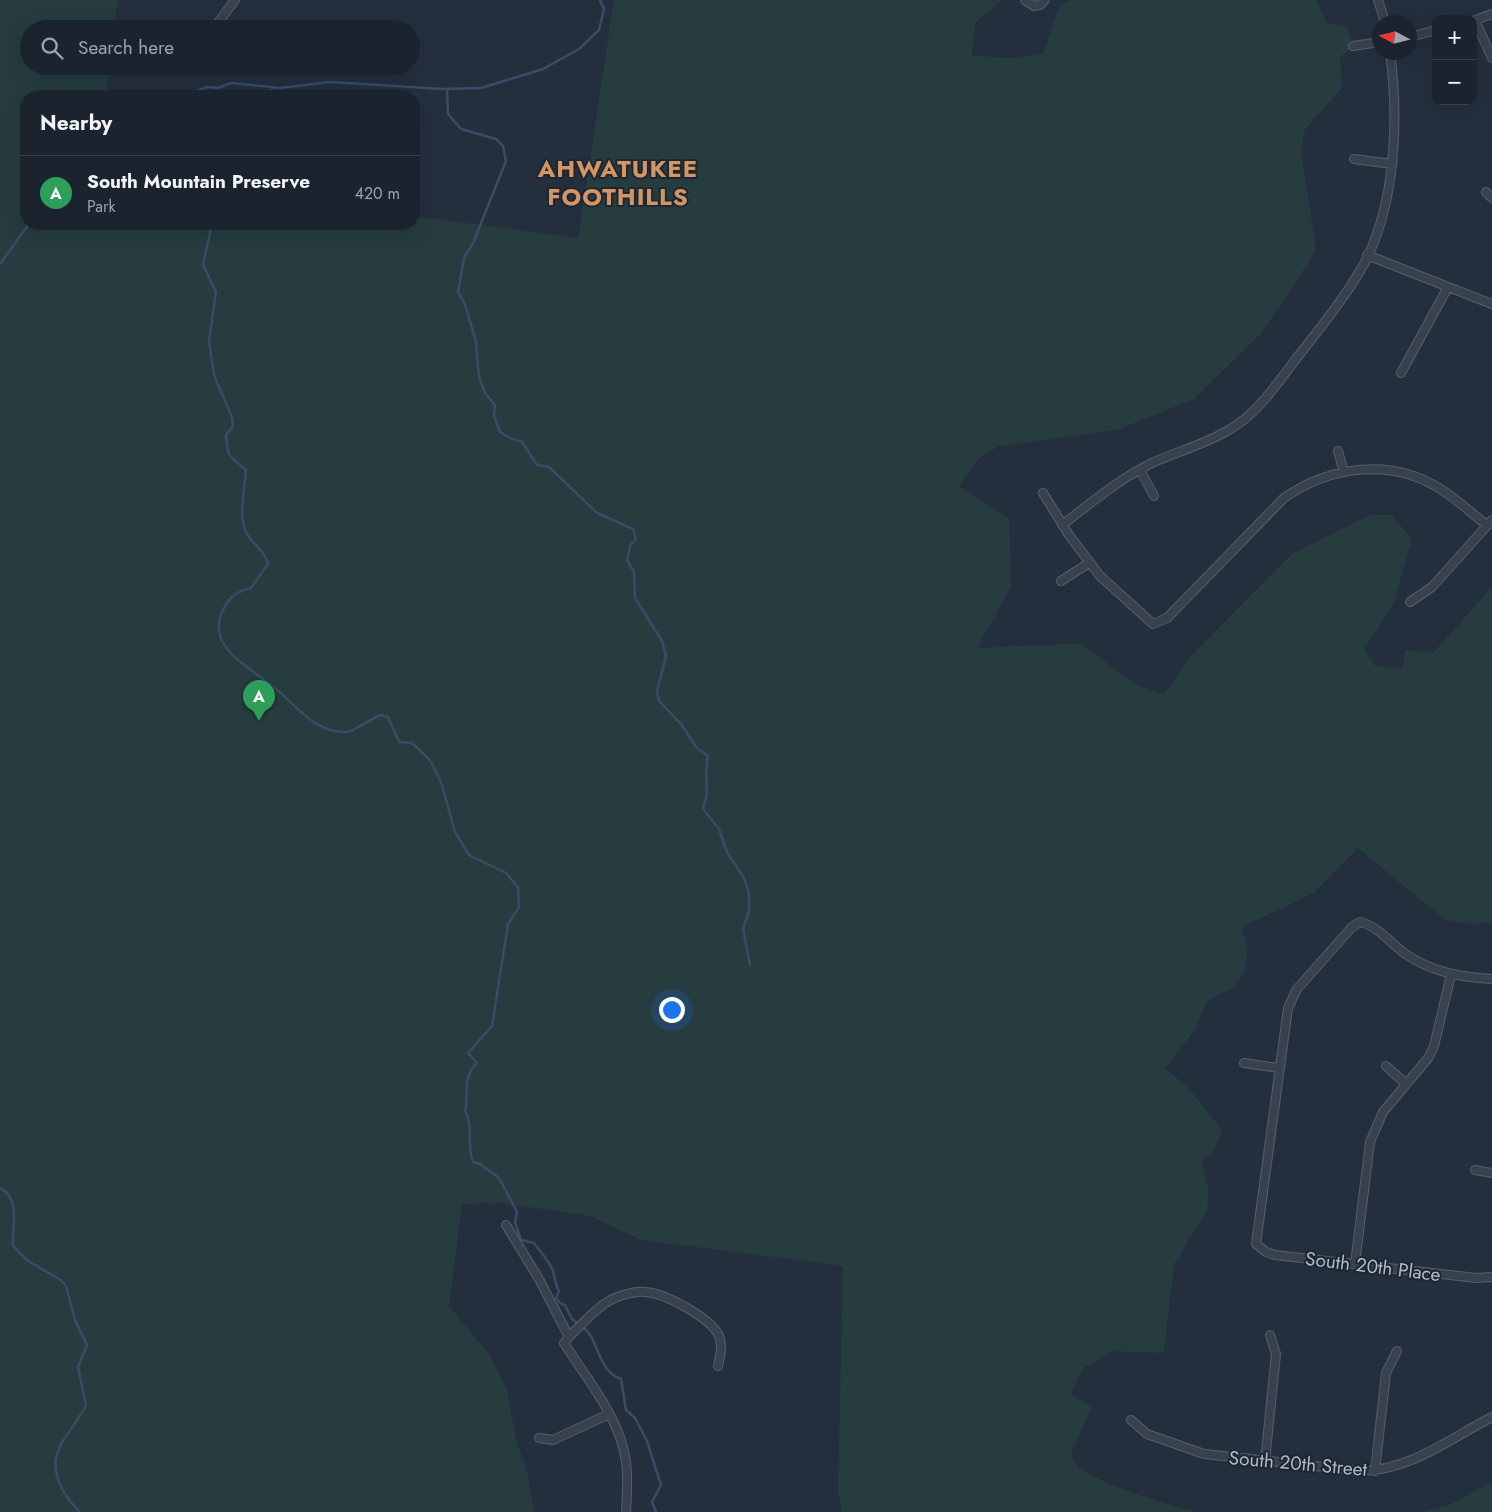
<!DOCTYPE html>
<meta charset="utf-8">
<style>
:root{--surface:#1b232e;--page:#282f3a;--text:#f1f3f6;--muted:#a0a4aa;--line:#39404a;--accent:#d93025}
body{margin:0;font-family:Jost,sans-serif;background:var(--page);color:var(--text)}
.controls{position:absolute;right:15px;top:15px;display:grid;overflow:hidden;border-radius:10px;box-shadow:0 5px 20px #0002}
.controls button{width:45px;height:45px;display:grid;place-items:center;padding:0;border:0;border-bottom:1px solid var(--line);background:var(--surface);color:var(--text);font:25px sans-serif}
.compass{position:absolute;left:1372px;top:15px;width:45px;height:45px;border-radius:50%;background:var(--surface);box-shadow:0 5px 20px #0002;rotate:277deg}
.you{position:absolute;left:671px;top:1009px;width:18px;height:18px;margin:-12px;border:4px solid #fff;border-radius:50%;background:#1a73e8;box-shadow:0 0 0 8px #1a73e833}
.badge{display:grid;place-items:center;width:32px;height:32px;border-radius:50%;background:var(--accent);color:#fff;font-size:16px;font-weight:700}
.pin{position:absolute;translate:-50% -41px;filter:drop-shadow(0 1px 2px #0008)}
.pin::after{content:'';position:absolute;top:26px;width:18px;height:15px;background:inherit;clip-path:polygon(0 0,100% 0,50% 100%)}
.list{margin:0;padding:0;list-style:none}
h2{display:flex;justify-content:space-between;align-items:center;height:65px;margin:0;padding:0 20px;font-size:21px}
h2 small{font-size:16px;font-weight:400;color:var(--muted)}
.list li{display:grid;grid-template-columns:32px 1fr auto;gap:15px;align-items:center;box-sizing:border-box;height:75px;padding:0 20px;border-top:1px solid var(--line)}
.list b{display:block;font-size:19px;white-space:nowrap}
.list p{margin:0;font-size:16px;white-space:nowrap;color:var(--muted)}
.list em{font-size:16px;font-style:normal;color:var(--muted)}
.icon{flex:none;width:28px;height:28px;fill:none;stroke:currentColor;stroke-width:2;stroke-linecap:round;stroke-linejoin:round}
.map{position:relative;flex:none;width:1492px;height:1512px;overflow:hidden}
.search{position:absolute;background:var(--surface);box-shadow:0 5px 20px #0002;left:20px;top:20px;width:400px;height:55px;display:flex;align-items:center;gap:12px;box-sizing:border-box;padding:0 18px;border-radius:28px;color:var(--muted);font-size:19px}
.panel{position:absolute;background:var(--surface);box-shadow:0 5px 20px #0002;left:20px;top:90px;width:400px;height:140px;border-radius:20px}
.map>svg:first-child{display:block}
.green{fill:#263c3f}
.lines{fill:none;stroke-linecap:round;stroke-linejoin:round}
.stream{stroke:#394c67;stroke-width:2.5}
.street-casing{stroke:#565f6c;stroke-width:10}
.street{stroke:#38414e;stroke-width:8}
.labels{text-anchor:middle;stroke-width:4;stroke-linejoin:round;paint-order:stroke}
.street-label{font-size:19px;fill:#b4bcc9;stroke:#1d2633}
.district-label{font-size:24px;font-weight:bold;letter-spacing:1px;fill:#d59563;stroke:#1d2633}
</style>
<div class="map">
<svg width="1492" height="1512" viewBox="0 0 1492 1512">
<rect width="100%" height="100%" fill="#242f3e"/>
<path class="green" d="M0 0H118L114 29H29V66H110L106 96H26V224H414V216L578 238 614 0H1002L975 23 972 56 1014 58 1044 53 1059 6 1070 0H1316L1327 23 1347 27 1353 46 1340 57 1342 88 1305 129 1301 153 1316 249 1288 295 1260 334 1194 399 1117 430 999 446 979 458 959 486 1009 518 1011 587 977 648 1081 643 1136 685 1164 694 1193 654 1292 554 1370 515H1392L1412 540 1393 605 1364 649 1375 666 1402 669 1405 650 1433 653 1492 587V922L1471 924 1445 920 1358 848 1314 893 1242 927 1248 949 1244 972 1236 986 1208 1000 1195 1029 1165 1069 1187 1086 1222 1130 1213 1152 1201 1161 1209 1190 1207 1211 1174 1264 1164 1353 1113 1351 1082 1369 1071 1394 1091 1407 1071 1454C1072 1457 1074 1462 1076 1464 1094 1484 1170 1505 1197 1512H842L838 1492 843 1266 641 1240 590 1216 502 1203 462 1204 449 1306 491 1357 507 1390 517 1444 526 1466 534 1512H0Z
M1492 1482V1512H1423L1447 1506Z"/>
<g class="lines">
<path class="stream" d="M447 89 448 114 461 129 496 139 503 146 506 161 473 243 464 258 458 292 465 304 476 342 479 377 485 393 495 405 494 416 500 432 510 438 522 442 537 465 549 467 597 513 633 529 636 539 630 546 627 560 634 572 635 598 662 641 666 656 657 691 659 701 681 724 697 748 708 756C703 777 711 789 703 809L719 829 727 852 744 878 749 893V911L743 929 750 965
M185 96 207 87 218 88 231 83 280 88 330 82 443 89 481 88 543 69 579 49 599 30 604 9 600 0
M269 96 272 87
M212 224 203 265 216 292 209 341 214 375 232 417 233 426 226 435C227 457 229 456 246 470 245 488 238 515 246 532 252 545 265 550 268 564L251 588C236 592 230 596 223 610 204 647 252 669 275 688 297 706 314 733 347 732 354 731 372 718 381 715L388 717 399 742 412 743 430 760 441 782 455 832 469 855 506 873 518 887 519 907 508 924 492 1026 468 1053 477 1063C462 1077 469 1094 465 1111 474 1127 466 1145 473 1162L480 1164 499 1178 517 1212 515 1222 521 1240 534 1243C540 1251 549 1261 553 1271 555 1278 555 1284 559 1291L556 1298 560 1303 565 1305 572 1319 578 1324
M0 264 29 224
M0 1188C21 1198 12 1226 13 1246L28 1261 61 1280 66 1286 75 1320 87 1345 78 1367 86 1406C66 1441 40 1455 67 1497 70 1502 76 1507 80 1512
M583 1327C600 1341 597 1371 621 1379L626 1410 635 1418 647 1441 661 1485 652 1502 656 1512"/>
<g class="street-casing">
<path id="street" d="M1025 0 1034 6 1040 5 1045 0
M1378 0 1385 22
M1475 20 1492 58
M1473 21 1492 14
M214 28 235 0
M197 29 206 25 214 29
M1410 37 1436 30
M1353 46 1380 42
M1354 159 1392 164
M1486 192 1492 198
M1367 255 1492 304
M1401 373 1448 287
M1338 451 1344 472
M1140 470 1154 496
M1043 493 1069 535 1100 576 1153 624 1167 618 1284 498C1330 466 1392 457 1442 490 1458 500 1472 514 1487 525
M1062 525C1091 503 1119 479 1152 463 1178 451 1207 444 1232 428 1258 413 1278 382 1296 359 1320 328 1345 298 1364 264 1396 203 1399 119 1390 52
M1061 581 1089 563
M1410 602 1432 587 1492 520
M1492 979C1460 977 1431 972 1404 953 1390 942 1377 926 1360 922L1352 927 1297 989 1288 1008 1256 1244 1266 1252 1275 1255 1476 1278 1492 1277
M1244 1063 1279 1068
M1386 1066 1406 1084
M1475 1170 1492 1173
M506 1225 539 1279 569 1337 564 1343C584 1374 614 1412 623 1447 629 1468 627 1491 626 1512
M1355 1264 1370 1142 1383 1112 1429 1057 1434 1046 1451 975
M569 1337C585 1321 601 1301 623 1295 630 1293 638 1291 645 1292 665 1293 711 1318 719 1336 723 1346 720 1356 718 1366
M1131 1420 1147 1434 1204 1454 1362 1471C1411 1470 1449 1439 1492 1417
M539 1438 553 1440 609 1414
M1265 1461 1276 1354 1270 1335
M1375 1471 1386 1373 1397 1351"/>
</g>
<use href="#street" class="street"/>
</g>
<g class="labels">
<g class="street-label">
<text transform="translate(1373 1266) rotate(7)" y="7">South 20th Place</text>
<text transform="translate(1298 1463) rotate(5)" y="7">South 20th Street</text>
</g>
<g class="district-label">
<text x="618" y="177">AHWATUKEE<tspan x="618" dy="28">FOOTHILLS</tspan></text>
</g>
</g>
</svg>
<div class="controls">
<button>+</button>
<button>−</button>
</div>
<svg class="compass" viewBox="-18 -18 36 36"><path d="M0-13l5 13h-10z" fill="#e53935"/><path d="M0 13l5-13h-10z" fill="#a0a4aa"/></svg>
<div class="you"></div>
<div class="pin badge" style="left:259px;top:721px;background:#2e9e5b">A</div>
<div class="search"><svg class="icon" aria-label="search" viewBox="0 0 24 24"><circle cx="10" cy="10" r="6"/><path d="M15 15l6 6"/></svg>Search here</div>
<section class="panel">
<h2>Nearby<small></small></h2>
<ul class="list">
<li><span class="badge" style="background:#2e9e5b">A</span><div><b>South Mountain Preserve</b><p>Park</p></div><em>420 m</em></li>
</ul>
</section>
</div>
